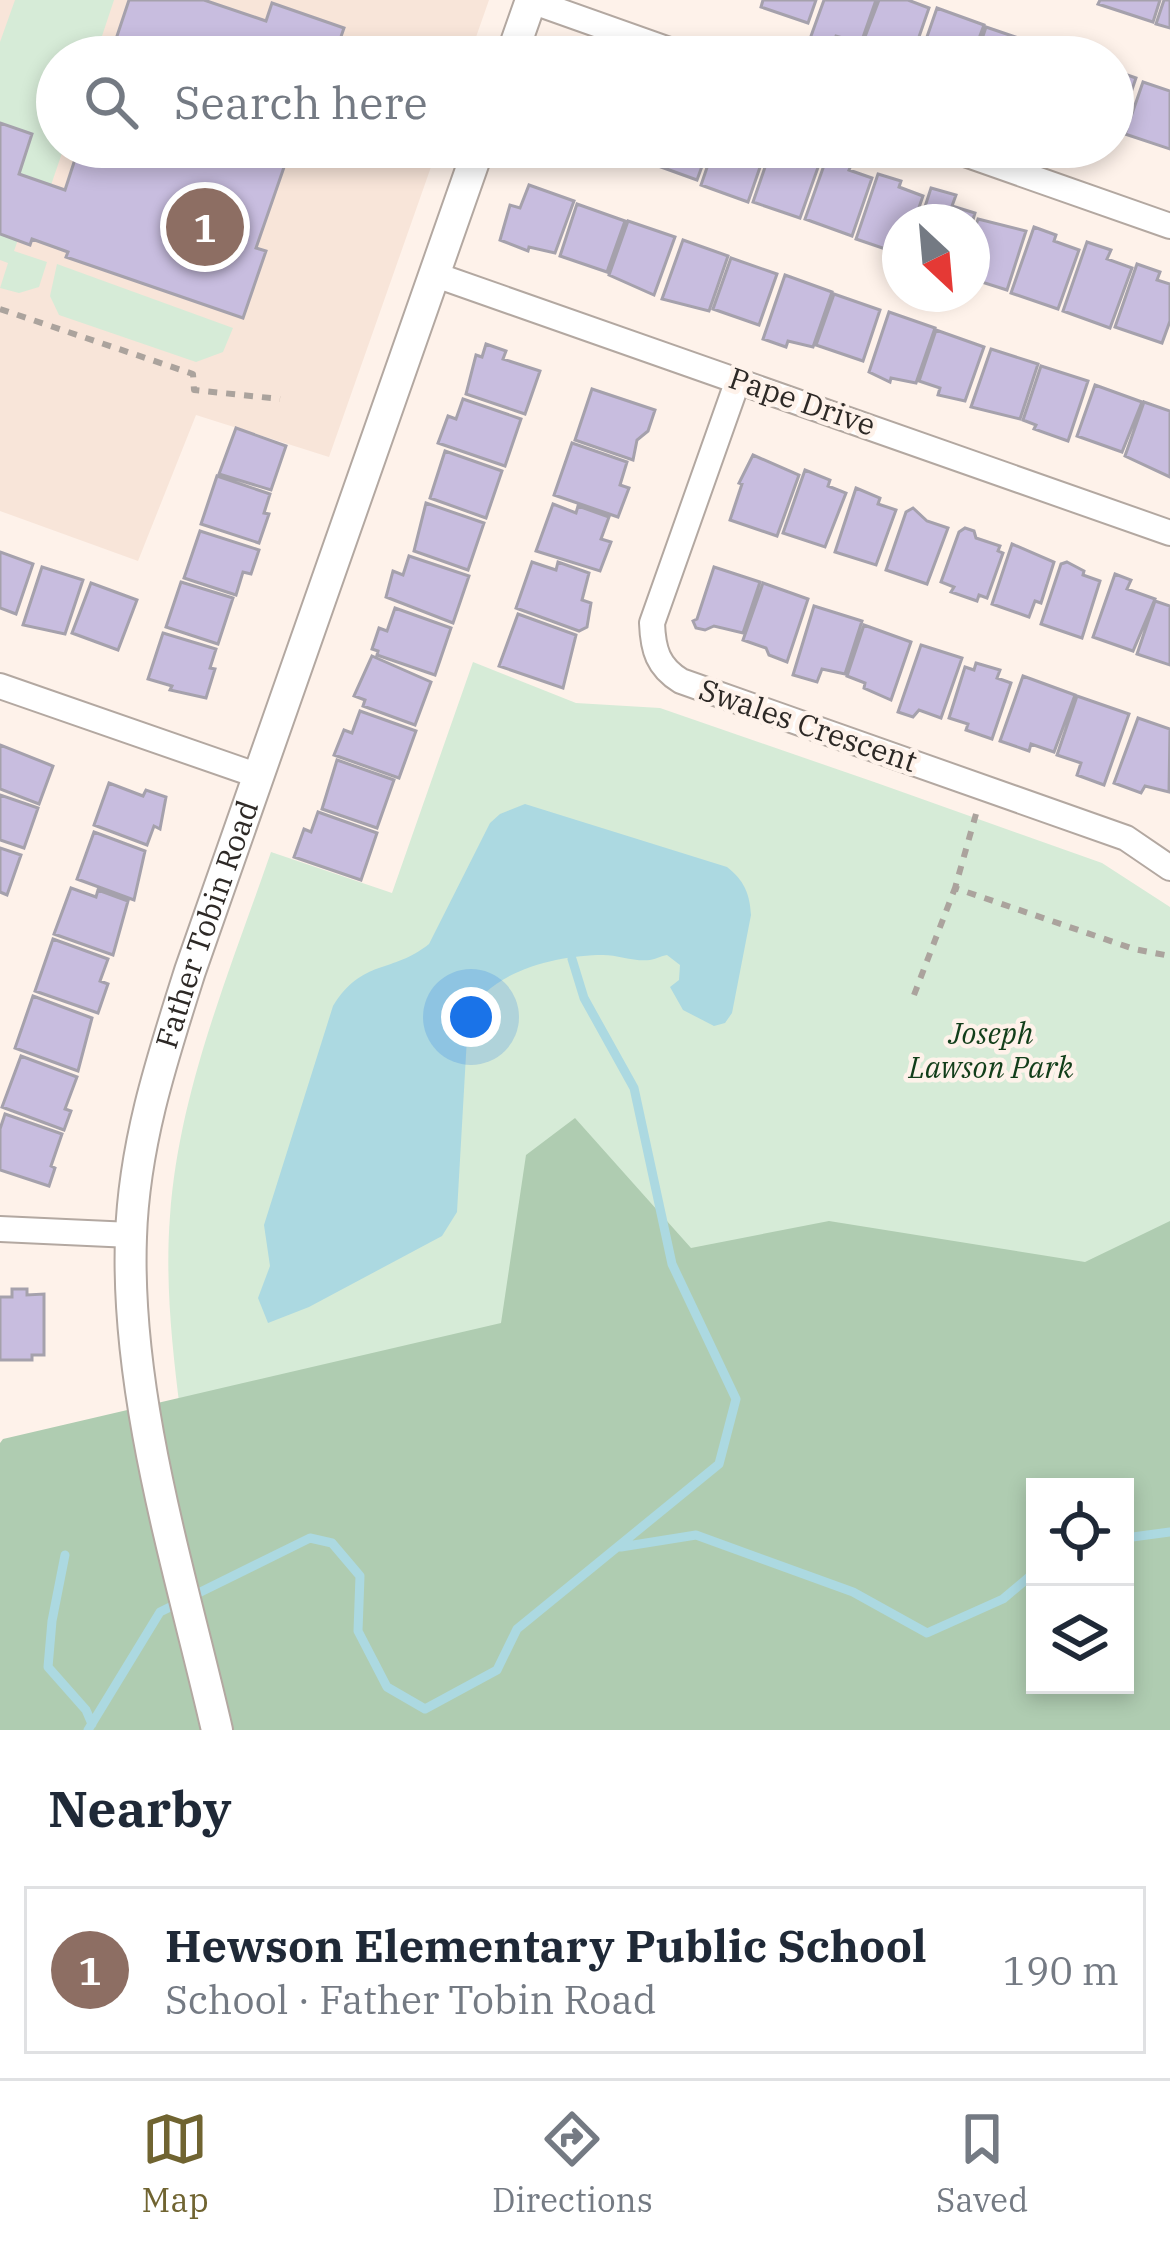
<!DOCTYPE html>
<meta charset="utf-8">
<style>
:root{--surface:#fff;--page:#f6f6f7;--text:#1f2937;--muted:#747a83;--line:#e0e1e3;--accent:#706431}
body{margin:0;font-family:"IBM Plex Serif",serif;background:var(--page);color:var(--text)}
.controls{position:absolute;right:36px;bottom:36px;display:grid;overflow:hidden;border-radius:0px;box-shadow:0 6px 18px #0003}
.controls button{width:108px;height:108px;display:grid;place-items:center;padding:0;border:0;border-bottom:3px solid var(--line);background:var(--surface);color:var(--text);font:60px sans-serif}
.compass{position:absolute;left:882px;top:204px;width:108px;height:108px;border-radius:50%;background:var(--surface);box-shadow:0 6px 18px #0003;rotate:154deg}
.you{position:absolute;left:471px;top:1017px;width:42px;height:42px;margin:-30px;border:9px solid #fff;border-radius:50%;background:#1a73e8;box-shadow:0 0 0 18px #1a73e833}
.badge{display:grid;place-items:center;width:78px;height:78px;border-radius:50%;background:var(--accent);color:#fff;font-size:39px;font-weight:700}
.pin{position:absolute;translate:-50% -50%;border:6px solid #fff;box-shadow:0 3px 12px #0006}
.list{margin:0;padding:0;list-style:none}
h2{display:flex;justify-content:space-between;align-items:center;height:156px;margin:0;padding:0 48px;font-size:51px}
h2 small{font-size:39px;font-weight:400;color:var(--muted)}
.list li{display:grid;grid-template-columns:78px 1fr auto;gap:36px;align-items:center;box-sizing:border-box;height:168px;margin:0 24px 24px;padding:0 24px;border:3px solid var(--line);border-radius:0px}
.list b{display:block;font-size:45px;white-space:nowrap}
.list p{margin:0;font-size:39px;white-space:nowrap;color:var(--muted)}
.list em{font-size:39px;font-style:normal;color:var(--muted)}
.icon{flex:none;width:66px;height:66px;fill:none;stroke:currentColor;stroke-width:2;stroke-linecap:round;stroke-linejoin:round}
.map{position:relative;flex:none;width:1170px;height:1730px;overflow:hidden}
.search{position:absolute;background:var(--surface);box-shadow:0 6px 18px #0003;left:36px;right:36px;top:36px;height:132px;display:flex;align-items:center;gap:30px;box-sizing:border-box;padding:0 42px;border-radius:66px;color:var(--muted);font-size:45px}
.sheet{height:348px;background:var(--surface)}
nav{display:flex;justify-content:space-around;align-items:center;box-sizing:border-box;height:168px;border-top:3px solid var(--line);background:var(--surface);font-size:33px;color:var(--muted)}
nav a{display:grid;justify-items:center;gap:6px}
nav .on{color:var(--accent)}
.map>svg:first-child{display:block}
.built{fill:#f8e5d9}
.green{fill:#d6ebd7;fill-rule:evenodd}
.forest{fill:#afccb1;fill-rule:evenodd}
.water{fill:#acd9e1}
.lines{fill:none;stroke-linecap:round;stroke-linejoin:round}
.stream{stroke:#acd9e1;stroke-width:9}
.building{fill:#c8bddf;stroke:#a5a1ac;stroke-width:3}
.minor-casing{stroke:#b3a8a1;stroke-width:28}
.tertiary-casing{stroke:#b3a8a1;stroke-width:34}
.path{stroke:#aba39d;stroke-width:6;stroke-dasharray:9 9;stroke-linecap:butt}
.minor{stroke:#fff;stroke-width:24}
.tertiary{stroke:#fff;stroke-width:30}
.labels{text-anchor:middle;stroke-width:9;stroke-linejoin:round;paint-order:stroke}
.street-label{font-size:30px;fill:#2d2926;stroke:#fef2ea}
.park-label{font-size:30px;font-style:italic;fill:#123e1a;stroke:#fef2ea}
</style>
<div class="map">
<svg width="1170" height="1730" viewBox="0 0 1170 1730">
<rect width="100%" height="100%" fill="#fef2ea"/>
<path class="built" d="M0 0H489L469 57H57V147H438L329 457 196 415 138 561 0 511Z"/>
<path class="green" d="M15 0H114L95 57H57V147H64L48 194 35 191 14 251 47 262 39 287 19 293 0 288 8 263 0 260V42Z
M57 264 233 328 223 352 196 362 59 315 50 296Z
M473 662 576 703 660 708 877 783 1102 863 1170 907V1730H253L180 1410C172 1346 165 1281 170 1216 179 1090 230 971 271 852L392 893ZM1035 1487H1125V1685H1035Z"/>
<path class="forest" d="M575 1118 691 1248 829 1221 1085 1262 1170 1221V1730H0V1443L3 1439 501 1323 526 1155ZM1035 1487H1125V1685H1035Z"/>
<path class="water" d="M525 804 727 867C744 880 750 894 751 915L732 1013 725 1023 714 1026 683 1010 670 987 679 980 680 965 667 955C661 956 656 959 650 960 635 962 618 955 603 955 557 955 483 972 468 1020L457 1212 442 1236 309 1307 268 1323 258 1298 270 1266 264 1225 333 1006C363 958 392 974 429 944L490 823 500 814Z"/>
<g class="lines">
<path class="stream" d="M1125 1538 1170 1532
M621 1547 696 1535 853 1592 927 1633 1003 1599 1035 1572
M65 1555 52 1621 48 1667 86 1710 92 1724
M88 1730 160 1612 310 1538 332 1543 360 1576 358 1631 387 1687 425 1709 497 1670 517 1629 719 1464 736 1399 672 1264 634 1088 584 998 572 959"/>
</g>
<path class="building" d="M129 0H204L266 21 272 3 344 28 334 57H110Z
M763 0H816L808 23 761 7Z
M824 0H876L861 43 836 36 833 44 811 36Z
M879 0H908L929 8 912 57H884L885 50 863 42Z
M1100 0H1160L1153 22 1098 4Z
M1164 0H1170V28L1156 24Z
M937 8 984 25 972 57H920Z
M986 27 1033 43 1028 57H976Z
M1113 70 1136 78 1114 142 1113 141Z
M1143 82 1170 91V149L1125 134Z
M0 123 32 134 19 174 65 190 79 147H291L256 248 266 251 243 318 66 257 68 252 32 239 30 245 0 234Z
M598 147H651L645 164Z
M656 147H709L697 180 650 163Z
M714 147H767L748 202 701 185Z
M772 147H787L821 159 800 218 753 202Z
M828 154 852 163 849 170 872 178 852 236 805 219Z
M878 174 901 181 899 187 923 196 914 222H900V254L856 239Z
M529 185 574 201 555 253 529 247 528 251 500 240 510 205 520 208Z
M931 188 956 195 952 206 975 213 972 223 920 222Z
M577 204 625 221 607 272 560 256Z
M978 219 1026 231 1007 290 972 279V237Z
M628 221 675 237 654 295 609 275Z
M1034 227 1056 235 1054 241 1079 250 1058 309 1011 293Z
M683 240 728 256 709 311 662 299Z
M1087 242 1111 250 1107 259 1132 268 1110 328 1063 311Z
M731 258 777 274 759 325 713 309Z
M1137 264 1160 272 1157 280 1170 284V321L1162 343 1115 327Z
M785 275 832 292 813 347 788 341 786 347 763 339Z
M834 294 880 310 863 361 816 345Z
M889 312 935 328 916 383 891 378 890 382 869 372Z
M936 330 984 347 965 401 938 395 940 388 919 381Z
M486 344 506 351 503 359 540 371 525 414 466 394 476 355 482 357Z
M991 349 1038 364 1020 419 971 407Z
M1041 366 1088 381 1068 441 1034 429 1036 425 1023 420Z
M1095 385 1142 402 1122 452 1077 436Z
M592 389 655 410 648 431 637 440 633 460 575 440Z
M463 399 521 419 505 466 438 443 448 416 456 419Z
M1144 402 1170 411V477L1125 456Z
M236 428 286 446 271 490 219 474Z
M572 443 627 462 620 485 629 488 618 517 554 495Z
M445 451 502 471 486 518 430 498Z
M753 455 799 475 777 536 730 520 742 484 739 483Z
M805 470 830 480 828 486 846 493 825 547 783 533Z
M217 476 270 494 264 513 269 514 259 543 201 524Z
M856 488 880 498 878 504 896 510 876 565 835 552Z
M426 503 484 523 468 570 414 551Z
M553 504 576 513 578 506 609 517 601 539 611 542 600 571 536 551Z
M913 508 927 521 948 528 927 584 886 570 906 512Z
M965 528 974 531 976 538 1000 546 998 551 1003 553 987 598 979 595 977 601 951 592 954 587 941 582 959 532Z
M200 531 259 550 251 574 243 572 236 595 184 578Z
M1012 544 1054 562 1041 603 1035 601 1029 617 992 604Z
M0 552 33 564 16 614 0 608Z
M409 556 469 576 453 623 386 597 393 571 403 575Z
M532 562 556 570 558 562 589 573 582 600 591 603 587 627 579 631 516 608Z
M1067 562 1084 571 1083 575 1100 581 1082 638 1041 624 1061 564Z
M42 567 83 580 65 634 23 625Z
M714 567 760 582 743 633 714 626 705 630 696 628 693 621 697 619Z
M1115 574 1131 580 1127 589 1155 599 1133 651 1093 637Z
M181 582 233 598 218 644 166 627Z
M91 583 137 600 118 650 72 633Z
M763 583 808 599 787 662 769 655 766 648 743 640Z
M1155 601 1170 606V665L1137 654Z
M814 606 862 621 845 674 822 669 817 682 793 675Z
M395 608 451 628 435 675 377 655 378 651 372 649 379 628 387 631Z
M518 614 576 635 563 688 499 666Z
M864 625 911 642 891 700 864 688 865 683 847 676Z
M163 633 216 649 210 668 215 669 206 698 170 690 172 686 148 679Z
M921 645 962 658 941 718 919 710 913 717 898 712Z
M372 656 431 682 415 725 363 706 365 700 354 696Z
M976 663 1000 670 997 678 1011 683 992 739 966 730 968 724 949 718 965 667 974 670Z
M1023 676 1075 695 1054 752 1031 744 1029 751 1000 741Z
M1077 696 1129 714 1104 785 1077 775 1081 763 1057 755Z
M360 711 416 731 399 778 334 755 344 730 352 733Z
M1138 718 1170 729 1169 792 1145 786 1141 793 1114 783Z
M0 745 53 766 39 804 0 789Z
M337 760 394 780 377 828 322 809Z
M109 783 143 796 146 790 166 797 160 829 154 826 147 845 94 825Z
M0 795 38 808 24 848 0 840Z
M318 812 377 833 361 880 294 857 304 829 311 832Z
M94 832 145 851 134 900 77 879Z
M0 848 21 855 7 895 0 892Z
M71 888 96 897 98 890 128 901 113 955 54 934Z
M53 939 108 959 100 981 108 984 98 1013 35 991Z
M33 996 92 1018 78 1071 15 1048Z
M21 1056 77 1077 65 1109 71 1111 64 1130 2 1107Z
M5 1114 62 1134 51 1166 55 1168 49 1186 0 1170V1129Z
M12 1289H27V1295L44 1294V1355H32V1360H0V1297H12Z"/>
<g class="lines">
<g class="minor-casing">
<path id="minor" d="M531 1 689 57
M945 147 1170 226
M433 274 1170 533
M738 380 652 623C653 650 658 667 681 681L1126 838 1170 868
M0 686 259 776
M0 1229 131 1235"/>
</g>
<g class="tertiary-casing">
<g id="tertiary">
<path d="M511 57 531 0"/>
<path id="s1" d="M217 1730C181 1574 125 1398 131 1237 134 1144 162 1059 190 971L479 147"/>
</g>
</g>
<path class="path" d="M0 309 193 374 194 390 280 399
M976 814 955 888 1134 949 1170 956
M914 995 955 888"/>
<use href="#minor" class="minor"/>
<use href="#tertiary" class="tertiary"/>
</g>
<g class="labels">
<g class="street-label">
<text transform="translate(802 402) rotate(19)" y="10">Pape Drive</text>
<text transform="translate(808 726) rotate(19)" y="10">Swales Crescent</text>
<text dy="10" stroke="none"><textPath href="#s1" startOffset="825">Father Tobin Road</textPath></text>
</g>
<g class="park-label">
<text x="991" y="1044">Joseph<tspan x="991" dy="34">Lawson Park</tspan></text>
</g>
</g>
</svg>
<div class="controls">
<button><svg class="icon" aria-label="locate" viewBox="0 0 24 24"><circle cx="12" cy="12" r="6"/><path d="M12 2v4M12 18v4M2 12h4M18 12h4"/></svg></button>
<button><svg class="icon" aria-label="layers" viewBox="0 0 24 24"><path d="M12 4l9 5-9 5-9-5zM3 14l9 5 9-5"/></svg></button>
</div>
<svg class="compass" viewBox="-18 -18 36 36"><path d="M0-13l5 13h-10z" fill="#e53935"/><path d="M0 13l5-13h-10z" fill="#747a83"/></svg>
<div class="you"></div>
<div class="pin badge" style="left:205px;top:227px;background:#8d6e63">1</div>
<div class="search"><svg class="icon" aria-label="search" viewBox="0 0 24 24"><circle cx="10" cy="10" r="6"/><path d="M15 15l6 6"/></svg>Search here</div>
</div>
<section class="sheet">
<h2>Nearby<small></small></h2>
<ul class="list">
<li><span class="badge" style="background:#8d6e63">1</span><div><b>Hewson Elementary Public School</b><p>School · Father Tobin Road</p></div><em>190 m</em></li>
</ul>
</section>
<nav>
<a class="on"><svg class="icon" aria-label="map" viewBox="0 0 24 24"><path d="M3 6l6-2 6 2 6-2v14l-6 2-6-2-6 2zM9 4v14M15 6v14"/></svg>Map</a>
<a><svg class="icon" aria-label="directions" viewBox="0 0 24 24"><path d="M12 3l9 9-9 9-9-9zM9 14v-3h6M13 9l2 2-2 2"/></svg>Directions</a>
<a><svg class="icon" aria-label="saved" viewBox="0 0 24 24"><path d="M7 4h10v16l-5-4-5 4z"/></svg>Saved</a>
</nav>
